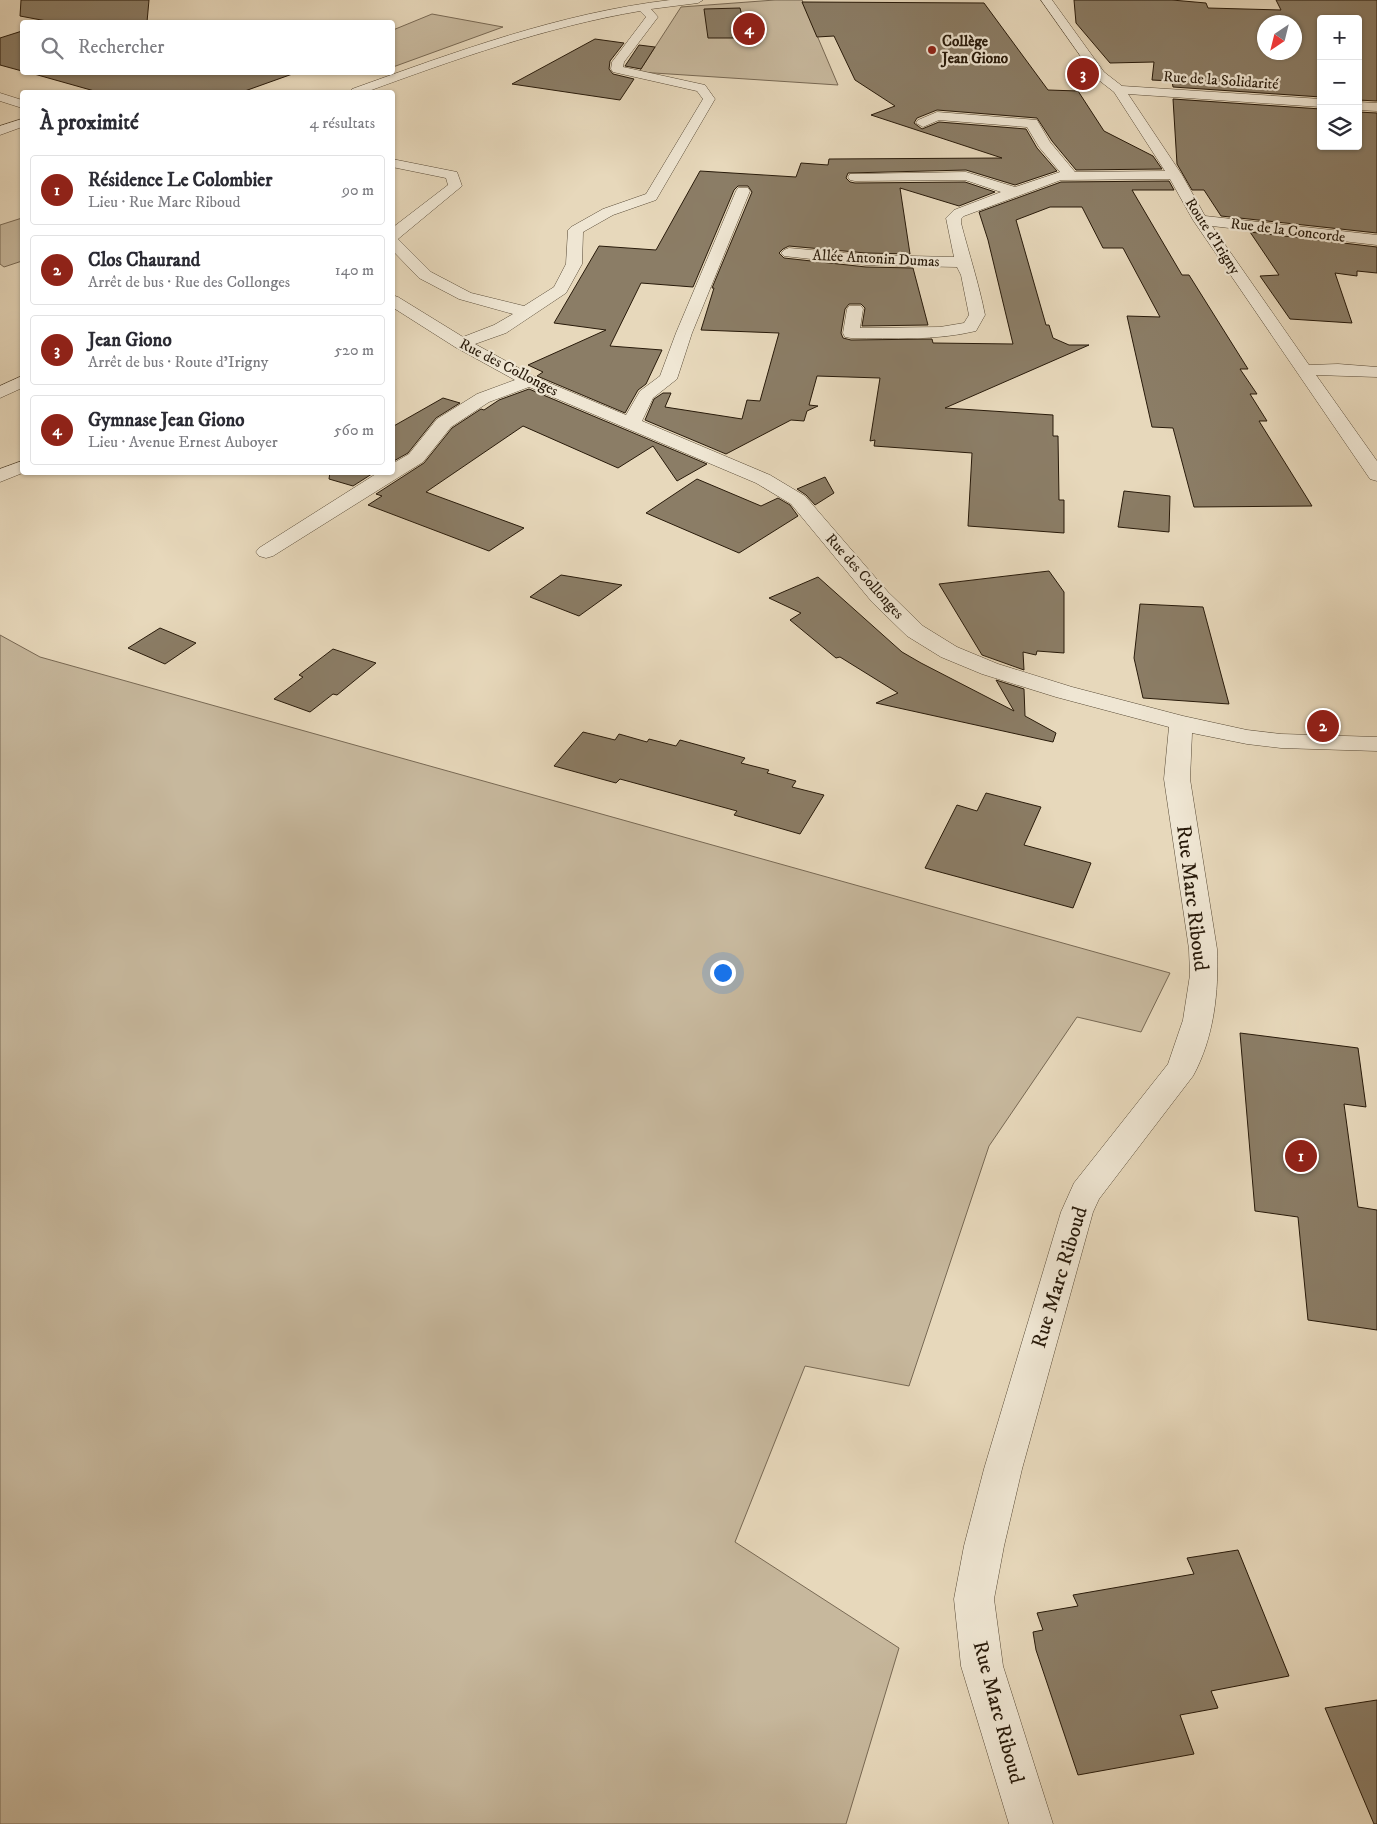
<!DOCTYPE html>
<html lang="fr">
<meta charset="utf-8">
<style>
:root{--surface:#fff;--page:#f2f2f3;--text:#2b2b33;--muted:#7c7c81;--line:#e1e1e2;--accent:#8f2418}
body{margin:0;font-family:"IM FELL DW Pica",serif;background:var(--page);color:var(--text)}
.controls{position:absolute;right:15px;top:15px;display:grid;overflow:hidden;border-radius:5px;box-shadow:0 1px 4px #0004}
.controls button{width:45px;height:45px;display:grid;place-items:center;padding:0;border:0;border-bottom:1px solid var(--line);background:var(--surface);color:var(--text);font:25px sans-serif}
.compass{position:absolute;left:1257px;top:15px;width:45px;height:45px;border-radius:50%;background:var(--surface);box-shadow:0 1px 4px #0004;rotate:215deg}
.you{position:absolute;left:722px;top:972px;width:18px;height:18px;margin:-12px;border:4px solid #fff;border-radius:50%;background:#1a73e8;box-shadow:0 0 0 8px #1a73e833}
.badge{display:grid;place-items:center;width:32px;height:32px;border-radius:50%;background:var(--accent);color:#fff;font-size:16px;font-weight:700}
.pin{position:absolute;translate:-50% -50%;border:2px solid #fff;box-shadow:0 1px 5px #0006}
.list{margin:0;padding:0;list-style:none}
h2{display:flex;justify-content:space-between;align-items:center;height:65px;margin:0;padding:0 20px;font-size:21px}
h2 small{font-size:16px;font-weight:400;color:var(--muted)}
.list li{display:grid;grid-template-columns:32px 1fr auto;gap:15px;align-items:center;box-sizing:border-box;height:70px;margin:0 10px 10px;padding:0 10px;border:1px solid var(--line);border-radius:5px}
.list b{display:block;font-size:19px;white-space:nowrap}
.list p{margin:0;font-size:16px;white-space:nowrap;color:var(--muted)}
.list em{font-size:16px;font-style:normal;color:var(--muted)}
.icon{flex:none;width:28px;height:28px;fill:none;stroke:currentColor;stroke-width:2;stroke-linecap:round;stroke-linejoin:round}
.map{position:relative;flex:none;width:1377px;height:1824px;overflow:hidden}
.search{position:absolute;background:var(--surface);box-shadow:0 1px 4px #0004;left:20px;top:20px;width:375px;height:55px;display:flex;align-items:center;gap:12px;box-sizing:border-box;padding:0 18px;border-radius:5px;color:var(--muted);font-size:19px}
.panel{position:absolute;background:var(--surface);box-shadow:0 1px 4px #0004;left:20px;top:90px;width:375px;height:385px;border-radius:5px}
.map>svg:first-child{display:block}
.green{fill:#c7b89d;stroke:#786954}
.building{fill:#8b7d66;stroke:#281a0a;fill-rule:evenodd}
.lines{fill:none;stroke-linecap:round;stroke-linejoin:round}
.minor-casing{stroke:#584a36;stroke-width:1}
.minor{fill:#efe6d3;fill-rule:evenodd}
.poi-dot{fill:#8f2418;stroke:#efe6d3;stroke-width:2}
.labels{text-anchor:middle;stroke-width:4.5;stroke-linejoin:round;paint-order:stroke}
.far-poi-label{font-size:15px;font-weight:bold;fill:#281a0a;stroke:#efe6d3;text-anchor:start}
.far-street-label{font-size:15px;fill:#281a0a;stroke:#efe6d3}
.near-street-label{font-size:21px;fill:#281a0a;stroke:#efe6d3}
</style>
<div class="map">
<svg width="1377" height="1824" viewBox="0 0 1377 1824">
<rect width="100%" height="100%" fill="#e7d8bb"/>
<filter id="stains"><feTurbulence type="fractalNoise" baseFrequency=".004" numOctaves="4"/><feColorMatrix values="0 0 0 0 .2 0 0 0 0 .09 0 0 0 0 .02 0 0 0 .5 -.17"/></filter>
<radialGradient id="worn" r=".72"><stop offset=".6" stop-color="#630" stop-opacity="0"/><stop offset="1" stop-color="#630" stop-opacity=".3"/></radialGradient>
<path class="green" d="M775 0H802L838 85 639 72 681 7Z
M432 14 503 27 393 67V30Z
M22 218V261L4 267 0 264V225Z
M0 635 40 657 1170 973 1141 1032 1077 1017 989 1146 909 1386 805 1366 735 1542 899 1648 846 1824H0Z"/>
<path class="building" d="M21 0H149L147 22H50H52L20 16Z
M1074 0H1172L1206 3 1208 8 1281 10 1276 0H1377V101L1358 100V19H1321V97L1173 87 1172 81 1152 80 1154 62 1110 63 1076 23ZM1264 22H1294V52H1264Z
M802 2 984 3 1048 90 1078 91 1104 131 1153 156 1162 169 1076 170 1052 141 1037 118 937 110 917 118 914 123 922 129 939 122 1026 129 1037 148 1057 171 1015 185 966 170 848 173 846 178 850 182 855 183 965 182 995 192 959 206 900 188 910 254 866 253 789 246 783 249 779 253 784 258 866 267 913 268 928 325 862 326 865 308 861 304H849L845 309 841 333 843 338 851 340 932 339 933 343 1013 344 988 240 979 212 1061 182 1169 181 1174 190H1132L1182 275H1189L1248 369H1240L1257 394H1250L1267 421H1259L1312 506 1194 507 1173 428 1152 427 1127 316 1160 317 1123 248H1103L1082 207H1050L1016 220 1046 325H1049L1053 338 1069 345H1089L945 408 1053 415V436H1058L1059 500H1064V533L968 526 972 453 874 446 875 440 870 441 880 378 817 376 809 405 818 406 807 411 804 421 791 420 726 454 645 420 654 399 663 393H671L665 407 742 419 747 400 760 401 779 333 701 330 714 288H712L752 192 748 186H738L734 190 693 287 641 283 610 346 662 350 646 384 638 390 625 413 537 376 543 372 528 365 606 330 554 323 599 246 656 250 700 171 796 177 801 163 828 165 829 159 1002 158 871 115 895 106 855 80 834 36 817 37Z
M740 8 748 38H708L704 9Z
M22 31V71L0 65V38Z
M595 39 624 43 610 61 609 69 613 74 634 79 620 100 512 84Z
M639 45 655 47 641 69 625 66Z
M27 72H298L242 92H98Z
M1173 99 1321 109V146H1358V112L1377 113V233L1221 216 1204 190H1192L1177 164Z
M1250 232 1377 247V273L1357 271V276L1335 273 1352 323 1290 319 1260 276 1279 275Z
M529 389 707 464 677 481 653 446 618 468 523 426 426 492 524 528 489 551 368 505 382 496 376 494 424 463 452 428 481 409 484 410 499 400Z
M443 398 460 403 436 418 408 453 392 462V427Z
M330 472H375L353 486 329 479Z
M825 477 834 493 815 505 806 495 797 489Z
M697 479 761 506 778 498 790 505 798 516 739 553 646 513Z
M1124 491 1170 496 1169 532 1118 527Z
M1049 571 1064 592V653L1037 651 1036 655 1023 652 1024 670 982 655 939 584Z
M561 575 622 585 579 616 530 597Z
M818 577 902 652 921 663 1014 711 996 680 1024 689 1025 716 1056 733 1053 742 876 703 898 693 840 657 836 658 790 620 801 613 769 598Z
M1140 604 1203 607 1229 704 1143 698 1134 658Z
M160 628 196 643 165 664 128 648Z
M333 649 376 663 337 695 333 694 310 712 274 699 303 677 299 675Z
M583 732 615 740 619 734 647 742 649 739 676 746 680 740 745 758 741 763 769 770 767 773 796 781 792 787 824 795 800 834 734 815 737 811 620 779 616 783 554 766Z
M986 793 1041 807 1024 845 1091 863 1073 908 925 868 957 805 977 811Z
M1240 1033 1358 1048 1366 1107 1344 1104 1358 1207 1377 1210V1330L1308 1320 1298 1217 1255 1211Z
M1238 1550 1289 1676 1211 1691 1218 1708 1180 1715 1194 1754 1078 1775 1036 1650 1033 1632 1043 1630 1037 1613 1078 1606 1073 1595 1194 1574 1187 1558Z
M1377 1700V1824H1374L1325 1708Z"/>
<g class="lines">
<g class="minor-casing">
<path id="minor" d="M670 0H703L698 3 651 9 658 17 624 62 623 67 705 85 715 99 656 200 613 215 583 232 582 264 566 293 506 333 475 344 535 377 626 415 640 391 660 376 676 333 736 191 738 188H748L750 191 692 333 677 379 653 398 642 421 770 475 805 496 888 592 923 626 957 647 998 664 1072 687 1183 716 1247 730 1281 734 1377 737V751L1281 748 1247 744 1192 733 1190 779 1217 949C1219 991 1214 1038 1193 1076L1099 1199 1093 1212 1022 1469 1004 1546 994 1599 1003 1666 1053 1824H1009L961 1666 954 1599 964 1546 984 1469 1061 1212 1074 1183 1168 1064 1183 1020 1190 975 1189 949 1164 779 1169 727 1056 697 982 674 941 657 907 636 872 602 791 504 756 483 529 387 489 402 451 427 423 462 273 556 266 558 259 556 256 552 259 548 379 472H392V464L409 454 437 419 477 394 515 380 455 347 392 307V295L398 297 463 337 494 325 513 314 459 299 419 278 392 250V228L448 185 446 178 392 167V159L457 172 462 186 398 239 431 272 471 293 524 306 554 287 566 264 568 230 571 227 603 209 646 194 703 99 697 91 613 72 611 69 612 62 646 17 640 11C546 27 456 59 366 92H350L352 89C455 52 560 13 670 0Z
M1041 0H1052L1104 72 1122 86 1321 99V107L1128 94 1182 175 1205 216 1377 235V245L1212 226 1309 365 1338 364 1377 367V377L1316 375 1377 461V481L1370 479 1193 220 1170 179 1061 180 964 216 961 219V223C969 254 979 284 985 315L976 331C935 341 893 338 851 338L845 337 843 333 847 309 849 306H861L863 309 860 328 940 327 964 323 969 315 961 275 957 267 866 265 784 256 781 253 784 250 789 248 866 255 954 257 946 218 954 210 1001 192 965 180 855 181 850 180 848 177 850 174 966 172 1015 187 1060 172 1039 147 1027 127 939 120 923 127 916 123 918 120 937 112 1037 120 1050 142 1075 172 1165 171 1114 92 1096 78Z
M0 93 22 100V108L0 101Z
M1358 102 1377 103V111L1358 110Z
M22 119V127L0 135V126Z
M22 376V388L0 398V386Z
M22 461V472H25L0 482V469Z"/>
</g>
<use href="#minor" class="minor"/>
</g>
<circle class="poi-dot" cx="932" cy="50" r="5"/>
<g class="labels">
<g class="far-poi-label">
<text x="942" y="46">Collège<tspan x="942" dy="17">Jean Giono</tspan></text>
</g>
<g class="far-street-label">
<text transform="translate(1221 80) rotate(4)" y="5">Rue de la Solidarité</text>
<text transform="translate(1288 230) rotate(7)" y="5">Rue de la Concorde</text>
<text transform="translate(1213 236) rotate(57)" y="5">Route d'Irigny</text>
<text transform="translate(876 258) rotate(3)" y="5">Allée Antonin Dumas</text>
<text transform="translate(509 367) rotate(27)" y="5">Rue des Collonges</text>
<text transform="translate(865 576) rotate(48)" y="5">Rue des Collonges</text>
</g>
<g class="near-street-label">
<text transform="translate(1193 898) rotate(83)" y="7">Rue Marc Riboud</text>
<text transform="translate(1059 1277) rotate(-73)" y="7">Rue Marc Riboud</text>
<text transform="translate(999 1712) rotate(75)" y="7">Rue Marc Riboud</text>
</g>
</g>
<rect width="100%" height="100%" filter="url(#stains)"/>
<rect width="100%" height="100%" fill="url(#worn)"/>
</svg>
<div class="controls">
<button>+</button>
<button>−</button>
<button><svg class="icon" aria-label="layers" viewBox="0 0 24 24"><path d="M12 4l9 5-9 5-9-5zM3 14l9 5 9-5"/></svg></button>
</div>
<svg class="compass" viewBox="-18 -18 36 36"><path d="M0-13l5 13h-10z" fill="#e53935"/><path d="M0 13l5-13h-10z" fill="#7c7c81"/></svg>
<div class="you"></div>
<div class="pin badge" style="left:1301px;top:1156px">1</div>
<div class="pin badge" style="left:1323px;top:726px">2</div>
<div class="pin badge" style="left:1083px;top:74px">3</div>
<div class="pin badge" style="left:749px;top:29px">4</div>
<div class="search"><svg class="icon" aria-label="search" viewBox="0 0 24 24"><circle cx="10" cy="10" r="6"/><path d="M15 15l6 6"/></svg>Rechercher</div>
<section class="panel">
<h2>À proximité<small>4 résultats</small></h2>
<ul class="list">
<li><span class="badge">1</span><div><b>Résidence Le Colombier</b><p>Lieu · Rue Marc Riboud</p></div><em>90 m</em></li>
<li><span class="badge">2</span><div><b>Clos Chaurand</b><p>Arrêt de bus · Rue des Collonges</p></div><em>140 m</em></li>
<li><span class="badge">3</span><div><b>Jean Giono</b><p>Arrêt de bus · Route d'Irigny</p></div><em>520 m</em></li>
<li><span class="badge">4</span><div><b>Gymnase Jean Giono</b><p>Lieu · Avenue Ernest Auboyer</p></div><em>560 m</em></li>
</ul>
</section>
</div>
